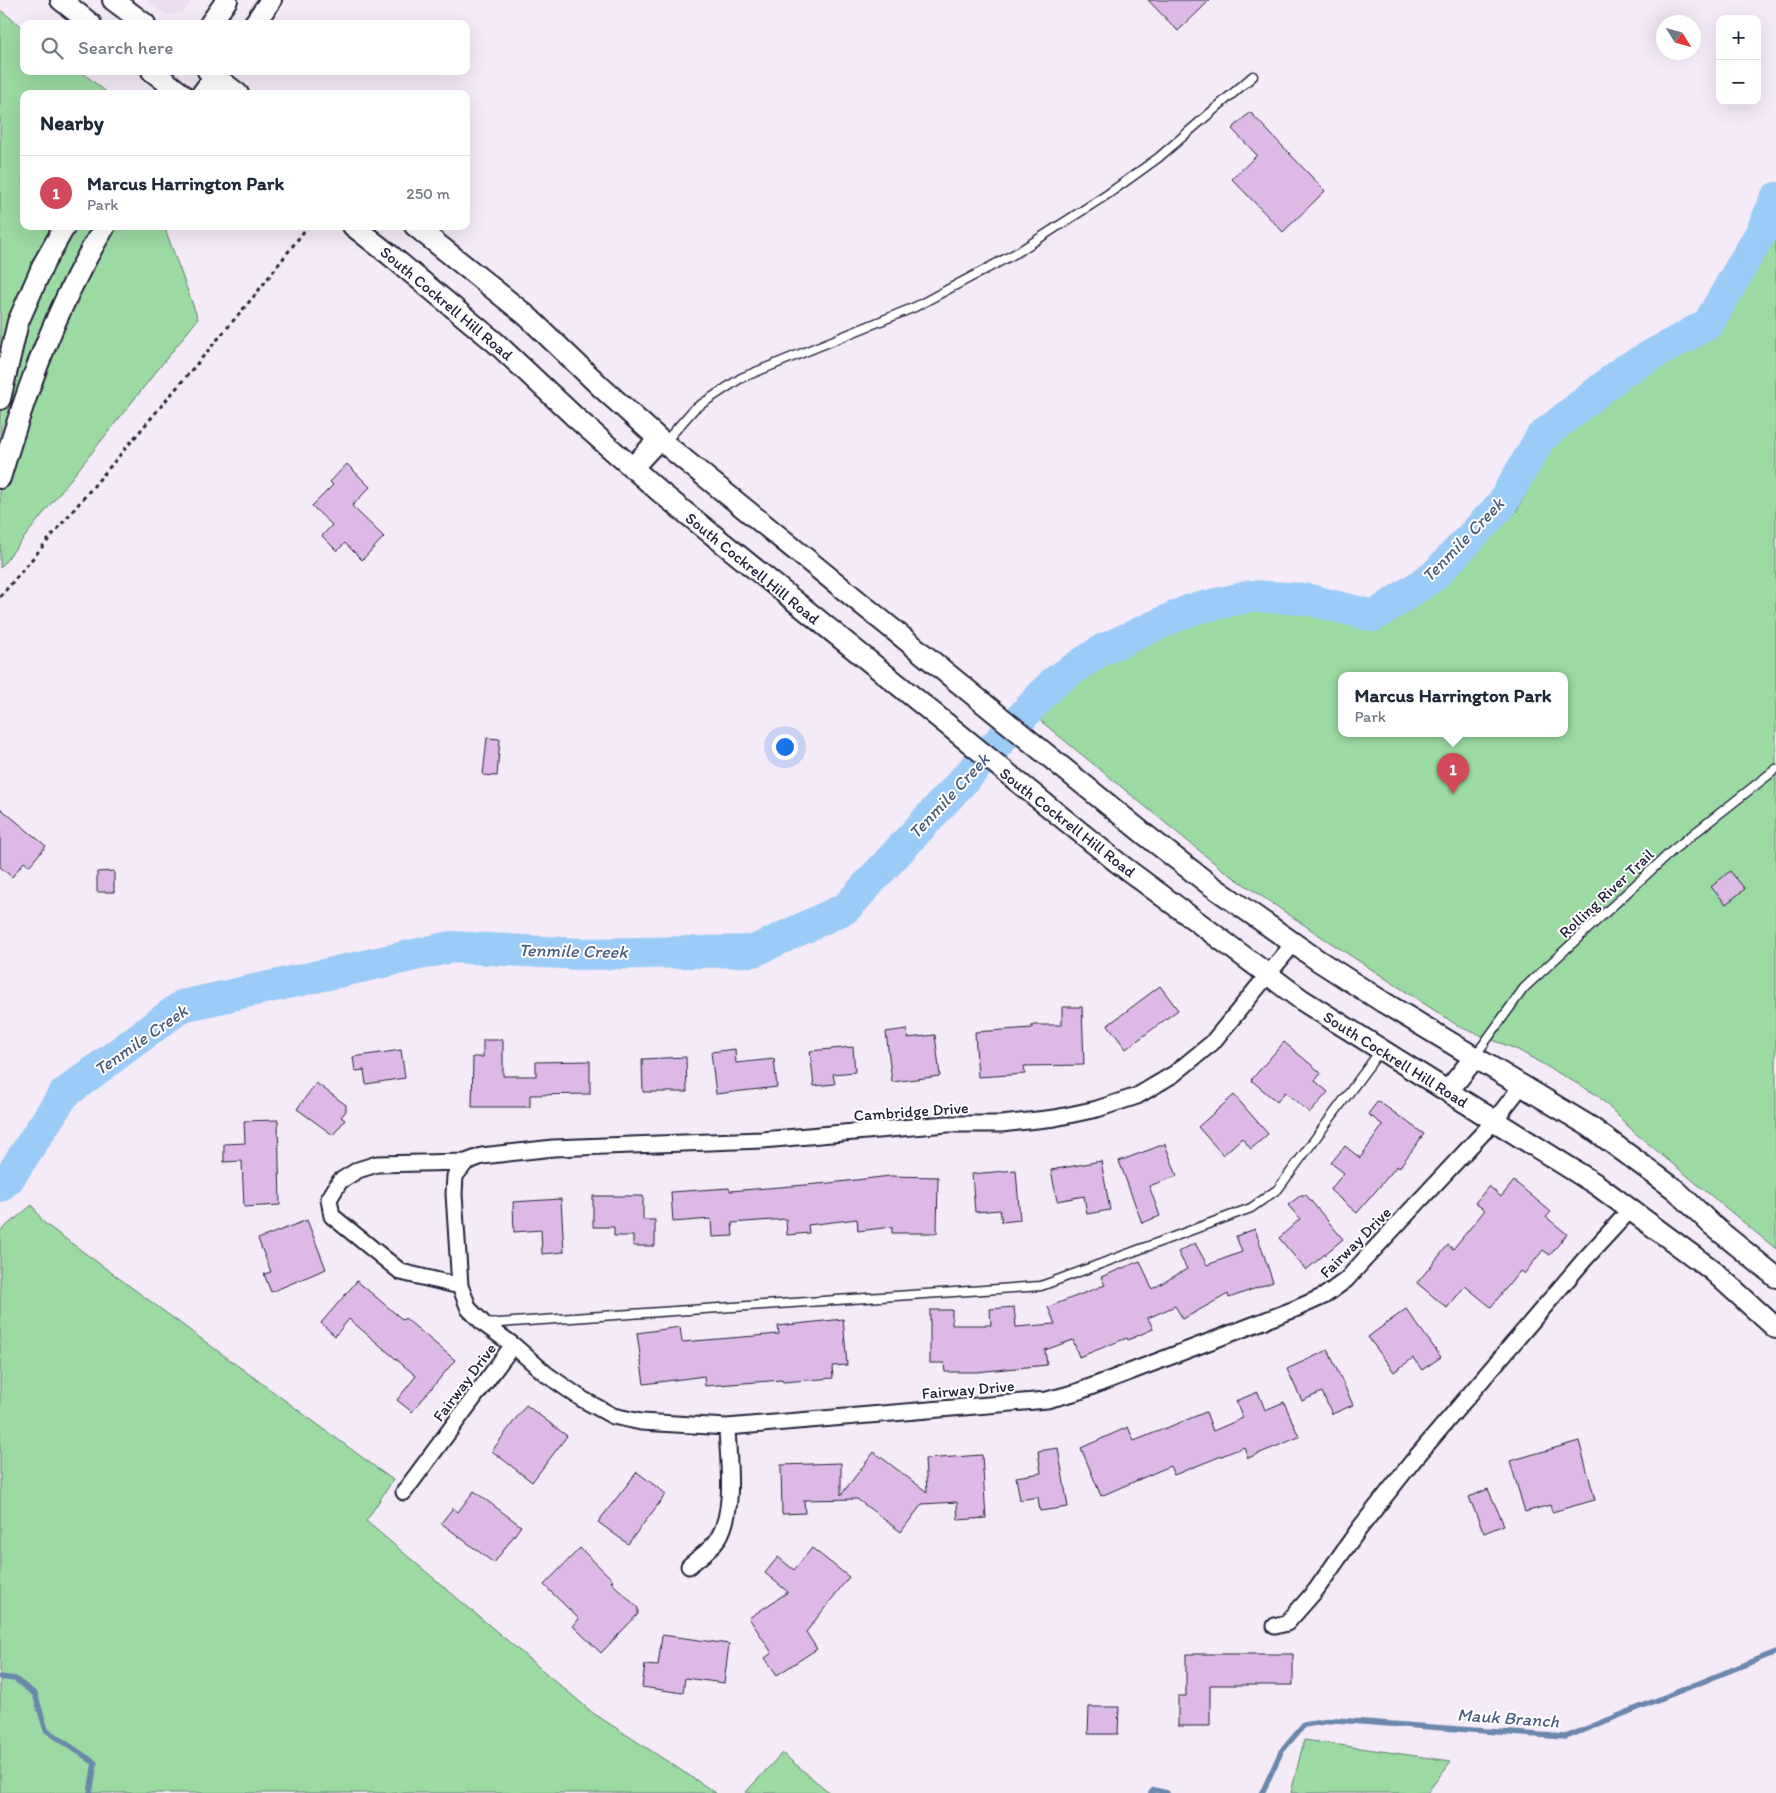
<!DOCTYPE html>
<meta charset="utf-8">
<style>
:root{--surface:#fff;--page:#f2f2f3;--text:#1f2937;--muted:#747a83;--line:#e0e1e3;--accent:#d1495b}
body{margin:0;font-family:Itim,sans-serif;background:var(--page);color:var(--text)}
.controls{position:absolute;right:15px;top:15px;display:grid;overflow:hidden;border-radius:10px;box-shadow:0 5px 20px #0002}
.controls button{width:45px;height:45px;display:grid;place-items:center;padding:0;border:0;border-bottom:1px solid var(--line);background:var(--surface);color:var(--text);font:25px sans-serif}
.compass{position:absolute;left:1656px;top:15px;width:45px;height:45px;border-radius:50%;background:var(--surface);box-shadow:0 5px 20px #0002;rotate:127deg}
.you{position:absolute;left:784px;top:746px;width:18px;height:18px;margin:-12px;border:4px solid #fff;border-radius:50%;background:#1a73e8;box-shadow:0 0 0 8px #1a73e833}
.badge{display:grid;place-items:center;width:32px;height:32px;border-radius:50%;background:var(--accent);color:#fff;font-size:16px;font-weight:700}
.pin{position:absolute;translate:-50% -41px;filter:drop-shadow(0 1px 2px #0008)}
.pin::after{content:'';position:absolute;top:26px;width:18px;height:15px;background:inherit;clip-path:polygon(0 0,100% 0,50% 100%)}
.popup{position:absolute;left:1338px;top:672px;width:230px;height:65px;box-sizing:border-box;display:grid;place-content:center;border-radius:10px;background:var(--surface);filter:drop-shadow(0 1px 4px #0005);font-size:16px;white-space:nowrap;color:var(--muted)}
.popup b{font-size:19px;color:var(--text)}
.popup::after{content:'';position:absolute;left:50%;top:100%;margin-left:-10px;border:10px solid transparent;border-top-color:var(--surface)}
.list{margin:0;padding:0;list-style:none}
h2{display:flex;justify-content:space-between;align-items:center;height:65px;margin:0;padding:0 20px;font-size:21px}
h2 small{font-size:16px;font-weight:400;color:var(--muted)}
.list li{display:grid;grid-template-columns:32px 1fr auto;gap:15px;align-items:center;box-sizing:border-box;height:75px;padding:0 20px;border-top:1px solid var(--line)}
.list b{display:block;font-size:19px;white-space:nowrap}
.list p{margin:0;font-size:16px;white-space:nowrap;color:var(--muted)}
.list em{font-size:16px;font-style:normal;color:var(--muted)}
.icon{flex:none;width:28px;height:28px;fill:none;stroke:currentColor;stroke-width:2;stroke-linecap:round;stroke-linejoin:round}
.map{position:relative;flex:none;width:1776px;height:1793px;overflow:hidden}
.search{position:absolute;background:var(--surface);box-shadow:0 5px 20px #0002;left:20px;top:20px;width:450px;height:55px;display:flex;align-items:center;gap:12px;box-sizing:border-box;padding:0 18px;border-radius:10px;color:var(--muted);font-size:19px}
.panel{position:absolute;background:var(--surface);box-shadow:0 5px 20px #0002;left:20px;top:90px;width:450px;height:140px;border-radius:10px}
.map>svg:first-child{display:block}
.built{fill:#eedcf2}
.green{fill:#9bdaa3;stroke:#5e7e6f;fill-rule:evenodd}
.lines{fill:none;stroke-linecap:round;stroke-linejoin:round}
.stream{stroke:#6b88ac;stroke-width:5.5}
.river{stroke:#9bccf7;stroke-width:32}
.building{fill:#ddbae5;stroke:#22223b}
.service-casing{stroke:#22223b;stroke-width:11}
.minor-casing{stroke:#22223b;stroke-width:19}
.secondary-casing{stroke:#22223b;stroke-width:24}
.path{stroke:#22223b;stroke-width:3;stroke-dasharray:4 4;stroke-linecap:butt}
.service{stroke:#fff;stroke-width:8}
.minor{stroke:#fff;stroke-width:15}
.secondary{stroke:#fff;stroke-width:20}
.labels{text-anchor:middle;stroke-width:4;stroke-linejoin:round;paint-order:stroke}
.street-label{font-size:16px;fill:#22223b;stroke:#fff}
.water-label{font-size:18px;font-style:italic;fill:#4c5e7d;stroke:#fff}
</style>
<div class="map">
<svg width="1776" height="1793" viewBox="0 0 1776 1793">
<rect width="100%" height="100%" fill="#f5eaf7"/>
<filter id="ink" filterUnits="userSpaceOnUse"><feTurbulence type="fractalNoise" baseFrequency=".02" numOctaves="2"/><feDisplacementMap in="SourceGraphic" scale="10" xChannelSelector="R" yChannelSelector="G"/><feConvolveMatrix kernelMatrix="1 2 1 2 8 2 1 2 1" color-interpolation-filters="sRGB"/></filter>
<g filter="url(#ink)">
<path class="built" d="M146 0H192L183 12 166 15Z"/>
<path class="green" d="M0 10 24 28V71H80L109 94H24V226H164L198 319 0 568Z
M1776 218V1249L1634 1132 1597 1095 1518 1050 1460 1027 1322 937 1223 870 1037 718 1066 687 1191 619 1248 604 1300 610 1375 626 1439 585 1516 512 1551 445 1634 381 1714 329ZM1342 675H1564V733H1342Z
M32 1205 44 1223 393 1480 366 1521 593 1713 716 1793H0V1231Z
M1304 1740 1451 1761 1427 1793H1291Z
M782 1753 830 1793H745Z"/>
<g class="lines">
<path class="stream" d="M0 1677 15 1679 35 1694 46 1730 95 1763 90 1793
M1151 1793 1154 1790 1167 1793
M1262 1793 1281 1752 1304 1725 1336 1720 1566 1737 1776 1652"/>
<path class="river" d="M0 1186 9 1178 64 1094 182 1006 451 947 581 954 754 951 846 908 1054 682 1102 650 1190 610 1251 596 1306 599 1374 616 1434 576 1501 505 1541 437 1625 370 1708 324 1762 231 1776 198"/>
</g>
<path class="building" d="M1148 0H1210L1178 31Z
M1250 112 1325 191 1283 232 1232 179 1257 155 1232 129Z
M347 464 370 487 352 506 384 537 362 560 345 543 337 551 322 536 332 525 312 506 333 485 330 482Z
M487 738 500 739 497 776 483 775Z
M0 808 46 846 29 866 24 862 12 877 0 867Z
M114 871V892H97V872Z
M1730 871 1745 889 1726 904 1711 887Z
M1160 986 1178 1010 1126 1049 1108 1025Z
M1062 1007H1082L1084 1065 1024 1066 1025 1074 978 1077 975 1032 1032 1028V1025H1062Z
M907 1029 908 1038 935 1035 940 1076 892 1082 886 1032Z
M483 1040H503V1076H536V1062L590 1061V1094L530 1095V1107H472L473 1057H483Z
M1284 1042 1321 1073 1315 1081 1328 1092 1310 1113 1285 1092 1277 1102 1251 1080Z
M853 1047 855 1072 833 1074 835 1084 814 1086 810 1051Z
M735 1049 736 1063 774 1059 777 1087 716 1094 711 1052Z
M401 1050 405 1078 366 1084 364 1070 355 1071 353 1057Z
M686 1057 687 1092H643L642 1059Z
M316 1083 346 1105V1111L341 1117 345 1120 333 1135 297 1109Z
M1234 1095 1268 1134 1251 1149 1242 1138 1223 1155 1198 1127Z
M1378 1101 1424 1134 1399 1168 1397 1166 1357 1213 1330 1190 1344 1173 1331 1163 1345 1146 1360 1158 1383 1125 1368 1114Z
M278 1120 280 1205 244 1207 242 1161 224 1162V1144L245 1143 244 1121Z
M1165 1144 1177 1176 1149 1186 1160 1216 1142 1223 1119 1161Z
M1101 1161 1110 1210 1087 1214 1084 1196 1057 1201 1051 1170Z
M1016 1170 1020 1220 1002 1222 1000 1210 975 1212 972 1174Z
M890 1176 938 1177 937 1233H892V1227L858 1231 857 1219 808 1225 809 1233 787 1235 786 1219 732 1223 733 1236 712 1237 711 1219 673 1222 671 1192 729 1188 730 1191 830 1183Z
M1514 1181 1551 1212 1546 1217 1567 1234 1550 1255 1543 1250 1524 1274 1520 1271 1491 1307 1465 1286 1447 1308 1417 1283 1448 1245 1453 1249 1485 1210 1475 1203 1489 1186 1501 1197Z
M1301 1195H1306L1343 1239 1306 1270 1279 1238 1300 1219 1288 1205Z
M593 1196H643V1220H655V1246H633V1236H614V1227H593Z
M561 1199 564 1252 542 1254 541 1230 514 1232 513 1202Z
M307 1220 326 1269 271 1292 264 1274 271 1272 258 1239Z
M1255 1229 1273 1282 1229 1298 1228 1294 1183 1319 1175 1306 1148 1318 1153 1329 1128 1340 1127 1338 1079 1357 1073 1340 1045 1350 1047 1365 976 1372H945L944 1363H930V1310H952V1325H991L990 1309 1014 1307 1016 1327 1055 1324 1048 1307 1105 1285 1101 1277 1140 1261 1152 1289 1187 1269 1178 1252 1195 1243 1207 1265 1242 1252 1236 1236Z
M357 1281 403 1320 405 1318 455 1360 412 1412 397 1400 416 1376 349 1319 335 1336 321 1323Z
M1406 1309 1441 1357 1422 1370 1413 1358 1394 1372 1368 1337Z
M843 1319 847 1365 832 1366 833 1378 783 1382 782 1380 705 1386 704 1376 644 1384 637 1333 680 1327 682 1342 779 1334 778 1326Z
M1328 1350 1353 1405 1332 1414 1322 1392 1302 1401 1287 1369Z
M1258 1392 1265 1410 1284 1402 1299 1437 1248 1458 1244 1447 1174 1475 1170 1466 1101 1496 1081 1448 1128 1427 1134 1441 1206 1412 1213 1431 1243 1418 1236 1401Z
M526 1405 567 1436 532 1482 492 1451Z
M1579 1441 1595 1500 1552 1512 1550 1505 1525 1512 1510 1461Z
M1058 1448 1068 1507 1040 1511 1038 1497 1020 1500 1016 1477 1041 1473 1038 1451Z
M874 1452 927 1492 925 1459 982 1455 986 1518 958 1520 957 1502 922 1504 901 1532 857 1499 804 1500 805 1513 782 1514 781 1465 841 1463V1495Z
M637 1472 666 1494 628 1544 598 1522Z
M1488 1489 1504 1525 1484 1533 1469 1497Z
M474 1491 521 1526 494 1563 441 1523 453 1508 458 1512Z
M580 1548 613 1580 611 1582 638 1608V1614L601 1653 573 1626 579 1619 544 1585Z
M812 1548 849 1577 806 1632 817 1649 777 1675 765 1658 772 1653 749 1618 788 1592 765 1573 778 1557 794 1570Z
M662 1635 729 1644 724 1683 685 1678 683 1693 642 1687 645 1665 658 1666Z
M1186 1654H1293V1685H1210V1726H1178V1696H1186Z
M1089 1707H1119L1118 1734H1088Z"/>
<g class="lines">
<g class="service-casing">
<path id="service" d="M665 442 694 409 741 378 915 307 1018 252 1108 194 1158 158 1253 76
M1475 1056 1524 988 1673 850 1776 769
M485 1324 1041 1286 1251 1208 1278 1189 1380 1051"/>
</g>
<g class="minor-casing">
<path id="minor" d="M1293 944 1212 1043 1174 1074 1137 1096 1097 1109 1055 1118 1001 1124H947L762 1140 553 1148 482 1156 466 1162 455 1176 454 1194 460 1286 469 1309 484 1324 513 1345 546 1374 582 1399 613 1416 641 1422 727 1427 1047 1400 1077 1392 1295 1309 1324 1296 1346 1280 1365 1259 1495 1120 1522 1085
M460 1286 401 1272 332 1216 329 1199 340 1181 358 1170 377 1164 466 1162
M404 1492 513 1345
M689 1566C698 1558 712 1549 718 1539 736 1509 728 1461 727 1427
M1275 1626 1287 1623 1316 1590 1359 1529 1412 1462 1584 1260 1631 1209"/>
</g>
<g class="secondary-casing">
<path id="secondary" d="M61 0 91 24
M113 0 145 24
M210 24 227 0
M254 24 271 0
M152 71 182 94
M208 71 238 94
M202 94 219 71
M353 226 390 255 496 343 576 418 660 492 1117 862 1302 1000 1597 1185 1712 1270 1776 1328
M415 226 527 316 602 388 659 439 1143 833 1209 884 1319 961 1383 1002 1589 1126 1676 1190 1712 1225 1776 1277
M0 399 18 322 44 263 65 226
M632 468 659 439
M0 478C26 390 57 304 105 226
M1448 1091 1475 1057"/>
</g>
<path class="path" d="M0 597 255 295 308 226"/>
<use href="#service" class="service"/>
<use href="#minor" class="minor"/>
<use href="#secondary" class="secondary"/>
</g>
</g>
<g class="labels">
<g class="street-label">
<text transform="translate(447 303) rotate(40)" y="6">South Cockrell Hill Road</text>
<text transform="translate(753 568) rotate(39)" y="6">South Cockrell Hill Road</text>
<text transform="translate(1068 822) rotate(38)" y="6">South Cockrell Hill Road</text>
<text transform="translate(1606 893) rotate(-43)" y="6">Rolling River Trail</text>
<text transform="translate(1396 1059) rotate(32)" y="6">South Cockrell Hill Road</text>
<text transform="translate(911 1111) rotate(-4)" y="6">Cambridge Drive</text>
<text transform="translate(1355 1242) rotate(-45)" y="6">Fairway Drive</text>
<text transform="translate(464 1382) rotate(-53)" y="6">Fairway Drive</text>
<text transform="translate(968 1389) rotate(-5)" y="6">Fairway Drive</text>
</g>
<g class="water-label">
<text transform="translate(1463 540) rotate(-46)" y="6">Tenmile Creek</text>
<text transform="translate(949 796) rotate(-47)" y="6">Tenmile Creek</text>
<text transform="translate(573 951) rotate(1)" y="6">Tenmile Creek</text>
<text transform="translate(141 1040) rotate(-35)" y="6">Tenmile Creek</text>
<text transform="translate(1508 1718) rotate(4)" y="6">Mauk Branch</text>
</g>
</g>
</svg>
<div class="controls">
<button>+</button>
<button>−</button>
</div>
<svg class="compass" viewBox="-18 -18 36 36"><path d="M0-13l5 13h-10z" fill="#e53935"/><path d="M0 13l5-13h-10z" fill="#747a83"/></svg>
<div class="you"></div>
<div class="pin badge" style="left:1453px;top:794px">1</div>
<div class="popup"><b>Marcus Harrington Park</b>Park</div>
<div class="search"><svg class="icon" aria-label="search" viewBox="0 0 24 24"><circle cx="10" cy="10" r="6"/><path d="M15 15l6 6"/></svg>Search here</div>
<section class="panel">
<h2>Nearby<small></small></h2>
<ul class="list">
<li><span class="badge">1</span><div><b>Marcus Harrington Park</b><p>Park</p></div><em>250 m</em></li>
</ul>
</section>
</div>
